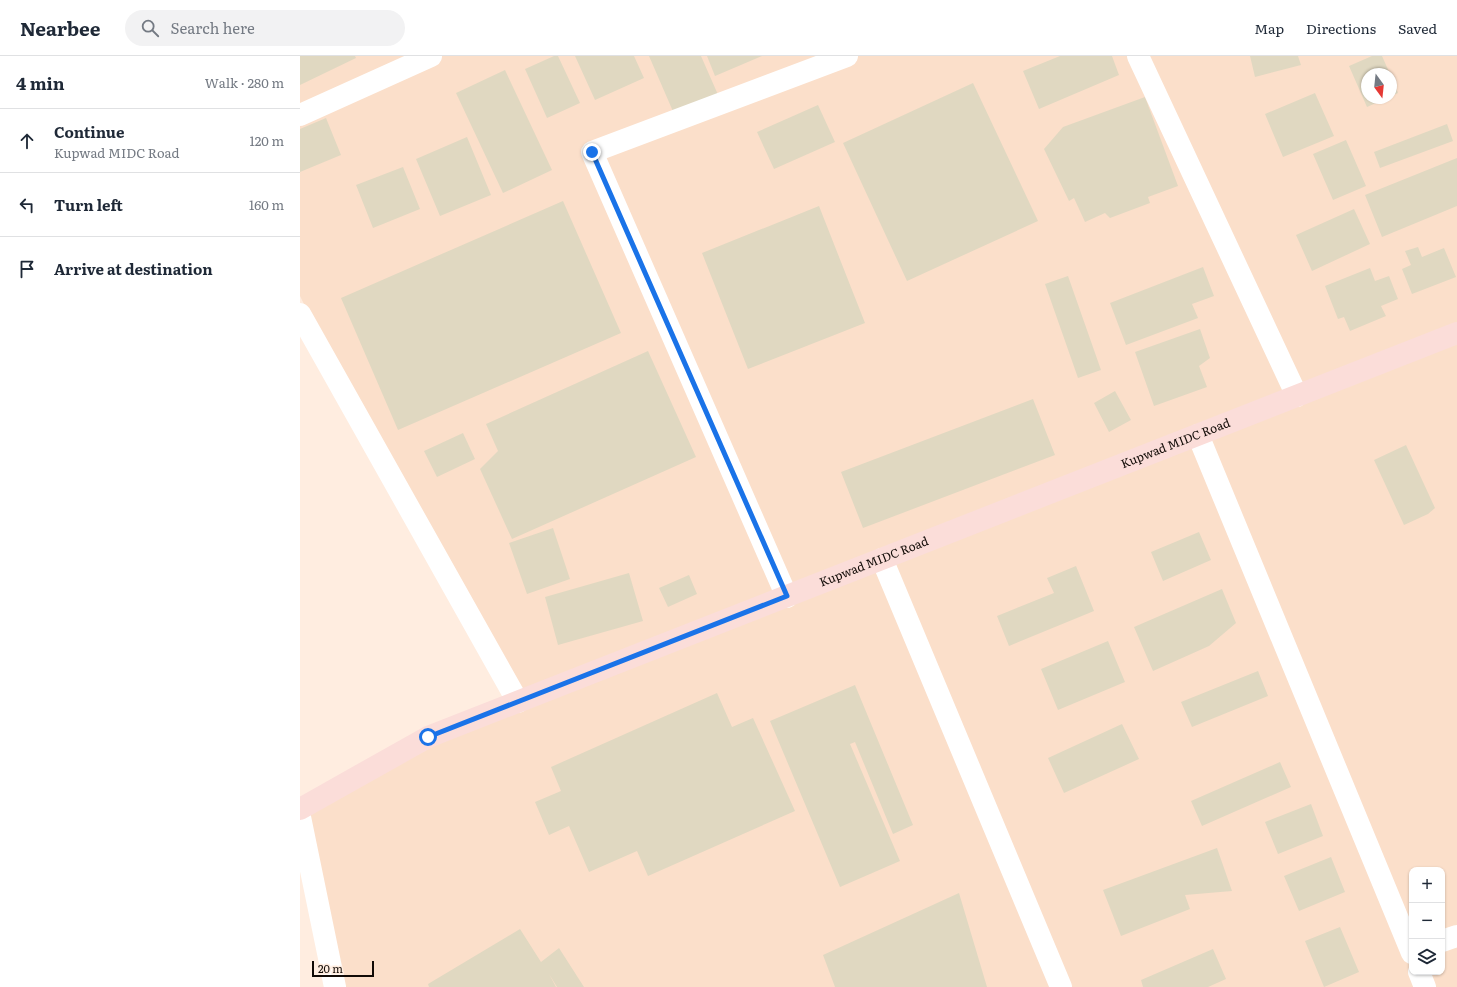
<!DOCTYPE html>
<meta charset="utf-8">
<style>
:root{--surface:#fff;--page:#f2f2f3;--text:#1f2937;--muted:#747a83;--line:#e0e1e3}
body{margin:0;font-family:Literata,serif;background:var(--page);color:var(--text)}
.controls{position:absolute;right:12px;bottom:12px;display:grid;overflow:hidden;border-radius:8px;box-shadow:0 1px 3px #0004}
.controls button{width:36px;height:36px;display:grid;place-items:center;padding:0;border:0;border-bottom:1px solid var(--line);background:var(--surface);color:var(--text);font:20px sans-serif}
.compass{position:absolute;left:1061px;top:12px;width:36px;height:36px;border-radius:50%;background:var(--surface);box-shadow:0 1px 3px #0004;rotate:165deg}
.scale{position:absolute;left:12px;bottom:10px;width:62px;box-sizing:border-box;padding-left:4px;border:2px solid #110a06;border-top:0;font-size:11px;line-height:14px;white-space:nowrap;color:#110a06;-webkit-text-stroke:3px #ffede0;paint-order:stroke}
.stop{position:absolute;width:12px;height:12px;margin:-9px;border:3px solid #1a73e8;border-radius:50%;background:#fff}
.stop.end{background:#1a73e8;border-color:#fff;box-shadow:0 1px 4px #0008}
.list{margin:0;padding:0;list-style:none}
h2{display:flex;justify-content:space-between;align-items:center;height:52px;margin:0;padding:0 16px;font-size:17px}
h2 small{font-size:13px;font-weight:400;color:var(--muted)}
.list li{display:grid;grid-template-columns:26px 1fr auto;gap:12px;align-items:center;box-sizing:border-box;height:64px;padding:0 16px;border-top:1px solid var(--line)}
.list b{display:block;font-size:15px;white-space:nowrap}
.list p{margin:0;font-size:13px;white-space:nowrap;color:var(--muted)}
.list em{font-size:13px;font-style:normal;color:var(--muted)}
.icon{flex:none;width:22px;height:22px;fill:none;stroke:currentColor;stroke-width:2;stroke-linecap:round;stroke-linejoin:round}
.map{position:relative;flex:none;width:1157px;height:931px;overflow:hidden}
header{display:flex;align-items:center;gap:24px;box-sizing:border-box;height:56px;padding:0 20px;background:var(--surface);border-bottom:1px solid var(--line)}
header strong{font-size:19px}
nav{display:flex;gap:22px;margin-inline-start:auto;font-size:14px}
.search{width:280px;height:36px;background:var(--page);display:flex;align-items:center;gap:10px;box-sizing:border-box;padding:0 14px;border-radius:22px;color:var(--muted);font-size:15px}
main{display:flex}
aside{flex:1;background:var(--surface)}
.map>svg:first-child{display:block}
.built{fill:#fbdfca;fill-rule:evenodd}
.building{fill:#e0d8c1}
.lines{fill:none;stroke-linecap:round;stroke-linejoin:round}
.minor{stroke:#fff;stroke-width:22}
.major{stroke:#fbddd9;stroke-width:22}
.route{stroke:#1a73e8;stroke-width:5}
.labels{text-anchor:middle;stroke-width:3;stroke-linejoin:round;paint-order:stroke}
.street-label{font-size:12px;fill:#110a06;stroke:#ffede0}
</style>
<header>
<strong>Nearbee</strong>
<div class="search"><svg class="icon" aria-label="search" viewBox="0 0 24 24"><circle cx="10" cy="10" r="6"/><path d="M15 15l6 6"/></svg>Search here</div>
<nav><a>Map</a><a>Directions</a><a>Saved</a></nav>
</header>
<main>
<aside>
<h2>4 min<small>Walk · 280 m</small></h2>
<ul class="list">
<li><svg class="icon" aria-label="ahead" viewBox="0 0 24 24"><path d="M12 20V5M6 11l6-6 6 6"/></svg><div><b>Continue</b><p>Kupwad MIDC Road</p></div><em>120 m</em></li>
<li><svg class="icon" aria-label="left" viewBox="0 0 24 24"><path d="M17 20v-9H6M10 6l-5 5 5 5"/></svg><div><b>Turn left</b></div><em>160 m</em></li>
<li><svg class="icon" aria-label="arrive" viewBox="0 0 24 24"><path d="M6 21V4h12l-3 4 3 4H6"/></svg><div><b>Arrive at destination</b></div></li>
</ul>
</aside>
<div class="map">
<svg width="1157" height="931" viewBox="0 0 1157 931">
<rect width="100%" height="100%" fill="#ffede0"/>
<path class="built" d="M0 0H1157V931H35L0 761 217 646 75 392 0 240ZM1067 18H1091V42H1067ZM1112 814H1142V916H1112Z"/>
<path class="building" d="M0 0H55L56 2 0 29Z
M254 0H258L280 47 247 62 225 13Z
M275 0H334L344 22 295 44Z
M349 0H401L419 41 375 60Z
M407 0H462L415 20Z
M760 0H812L819 19 739 53 723 15Z
M950 0H998L1001 9 955 21Z
M1072 0H1082L1090 18H1067V42H1087L1067 51 1049 10Z
M205 14 252 114 203 137 156 37Z
M1091 20 1098 37 1091 40Z
M673 27 738 165 607 225 543 87Z
M1015 37 1034 80 983 101 965 58Z
M845 41 878 130 848 141 850 147 810 162 805 157 785 166 774 142 769 145 744 93 763 71Z
M518 49 535 86 474 113 457 76Z
M26 62 41 99 0 116V73Z
M1147 68 1153 85 1080 112 1074 96Z
M167 81 191 139 140 160 116 103Z
M1046 84 1066 130 1033 144 1013 98Z
M1157 102V150L1082 181 1065 139Z
M103 111 120 153 73 172 56 129Z
M263 145 321 277 98 374 41 242Z
M519 150 565 267 448 313 402 197Z
M1054 153 1070 188 1012 215 996 179Z
M1118 191 1122 201 1144 192 1156 221 1112 238 1102 213 1111 209 1105 195Z
M903 211 914 240 892 248 898 262 826 289 810 247Z
M1070 212 1075 225 1089 220 1098 243 1081 250 1086 260 1050 275 1044 261 1038 263 1025 230Z
M768 220 801 314 778 322 745 228Z
M900 273 910 302 899 310 907 331 854 350 835 296Z
M348 295 396 401 212 483 180 413 198 395 186 368Z
M815 335 831 364 809 376 794 347Z
M733 343 755 399 563 472 541 416Z
M163 377 175 403 137 421 124 395Z
M1106 389 1135 452 1128 458 1104 469 1074 404Z
M253 472 270 523 227 538 209 487Z
M899 476 911 504 863 525 851 496Z
M776 510 794 555 709 590 697 560 754 537 747 522Z
M329 517 343 565 258 589 245 541Z
M389 519 397 538 368 551 359 532Z
M922 533 936 567 909 590 853 615 834 571Z
M808 585 825 626 758 654 741 613Z
M958 615 968 640 892 671 881 646Z
M555 629 613 769 593 778 555 686 550 688 600 805 540 831 470 665Z
M417 637 432 671 453 662 495 755 348 820 337 795 289 816 269 770 249 779 235 746 261 735 251 711Z
M822 668 839 703 764 737 748 702Z
M980 706 991 731 902 770 891 745Z
M1011 748 1023 780 978 798 965 766Z
M917 792 932 835 885 839 890 853 821 880 803 834Z
M1031 801 1045 836 999 855 984 820Z
M659 837 687 931H535L523 899Z
M1040 871 1059 916 1024 931 1005 885Z
M220 873 241 906 259 892 284 931H257L249 918 256 931H129L128 928Z
M913 893 926 923 908 931H843L841 924Z"/>
<g class="lines">
<path class="minor" d="M838 0 997 340
M0 59 131 0
M0 258 218 646
M898 379 1112 897
M582 503 761 931
M487 541 292 96 547 0
M0 761 35 931
M1142 885 1157 880
M1119 916 1125 931"/>
<path class="major" id="s1" d="M0 753 128 681 1157 277"/>
</g>
<g class="lines">
<path class="route" d="M128 681 487 540 292 96"/>
</g>
<g class="labels">
<g class="street-label">
<text dy="4" stroke="none"><textPath href="#s1" startOffset="950">Kupwad MIDC Road</textPath></text>
<text dy="4" stroke="none"><textPath href="#s1" startOffset="626">Kupwad MIDC Road</textPath></text>
</g>
</g>
</svg>
<div class="controls">
<button>+</button>
<button>−</button>
<button><svg class="icon" aria-label="layers" viewBox="0 0 24 24"><path d="M12 4l9 5-9 5-9-5zM3 14l9 5 9-5"/></svg></button>
</div>
<svg class="compass" viewBox="-18 -18 36 36"><path d="M0-13l5 13h-10z" fill="#e53935"/><path d="M0 13l5-13h-10z" fill="#747a83"/></svg>
<div class="scale">20 m</div>
<div class="stop" style="left:128px;top:681px"></div>
<div class="stop end" style="left:292px;top:96px"></div>
</div>
</main>
